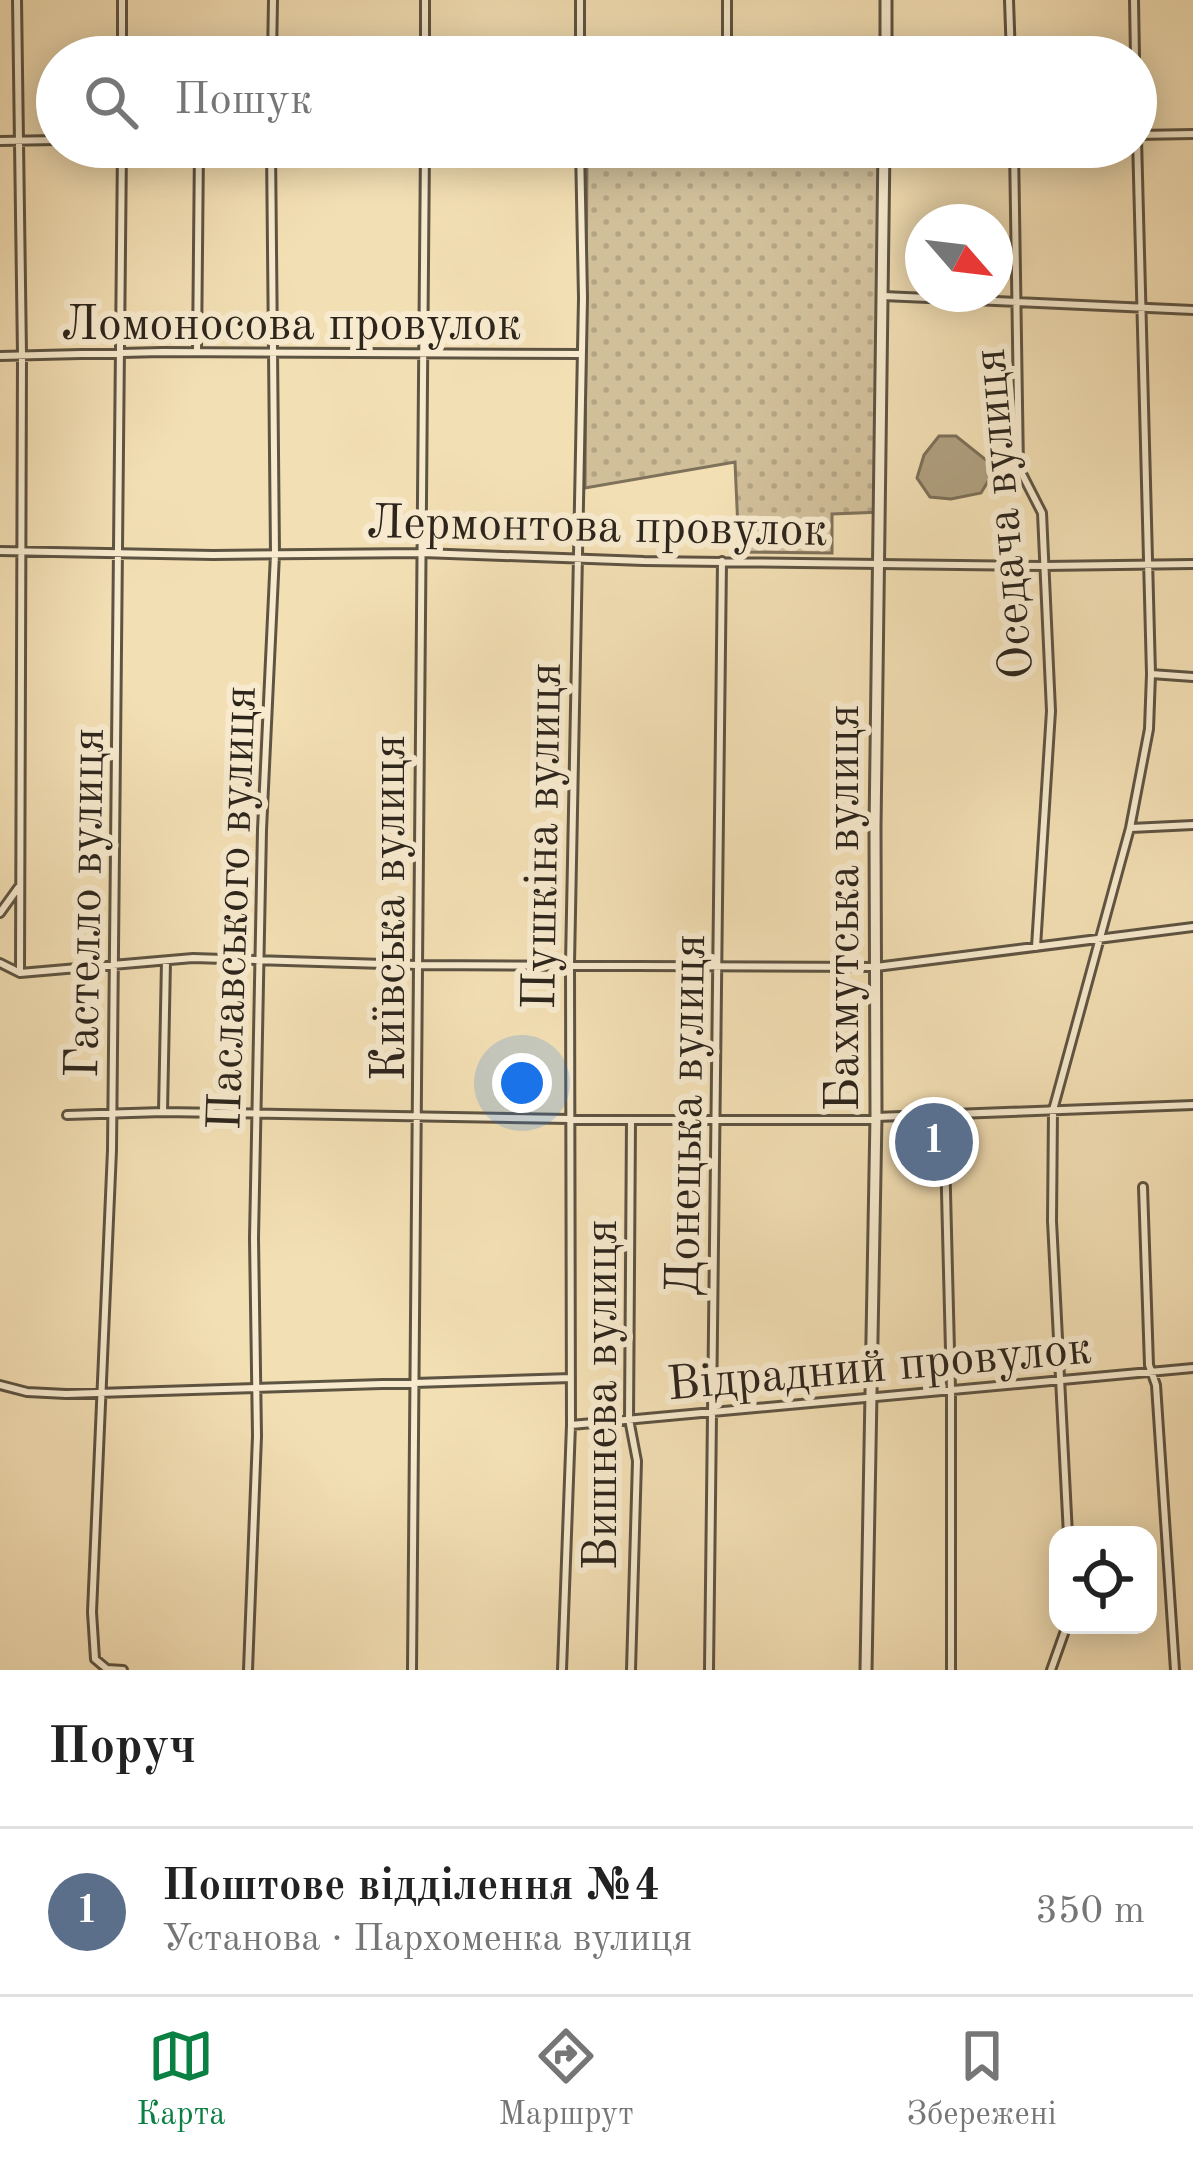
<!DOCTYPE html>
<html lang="uk">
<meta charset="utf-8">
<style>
:root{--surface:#fff;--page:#f6f6f6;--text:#222;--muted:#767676;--line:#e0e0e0;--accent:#0b8043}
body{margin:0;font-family:"Old Standard TT",serif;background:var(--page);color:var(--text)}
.controls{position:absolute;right:36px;bottom:36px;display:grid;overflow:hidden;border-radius:24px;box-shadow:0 6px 30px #0003}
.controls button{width:108px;height:108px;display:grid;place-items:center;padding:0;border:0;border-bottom:3px solid var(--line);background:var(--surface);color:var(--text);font:60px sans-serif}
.compass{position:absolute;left:905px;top:204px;width:108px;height:108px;border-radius:50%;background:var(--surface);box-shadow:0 6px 30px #0003;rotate:118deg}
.you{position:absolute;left:522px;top:1083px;width:42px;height:42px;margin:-30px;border:9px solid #fff;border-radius:50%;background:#1a73e8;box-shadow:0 0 0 18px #1a73e833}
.badge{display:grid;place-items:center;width:78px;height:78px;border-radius:50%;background:var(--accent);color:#fff;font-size:39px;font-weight:700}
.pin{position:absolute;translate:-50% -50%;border:6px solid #fff;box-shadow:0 3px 12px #0006}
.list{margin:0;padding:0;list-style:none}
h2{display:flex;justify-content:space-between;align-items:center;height:156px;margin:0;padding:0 48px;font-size:51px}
h2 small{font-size:39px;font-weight:400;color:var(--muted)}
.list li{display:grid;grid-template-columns:78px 1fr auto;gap:36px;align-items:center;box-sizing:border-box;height:168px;padding:0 48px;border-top:3px solid var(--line)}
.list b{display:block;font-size:45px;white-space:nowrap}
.list p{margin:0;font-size:39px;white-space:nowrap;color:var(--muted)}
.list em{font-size:39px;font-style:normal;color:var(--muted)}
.icon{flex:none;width:66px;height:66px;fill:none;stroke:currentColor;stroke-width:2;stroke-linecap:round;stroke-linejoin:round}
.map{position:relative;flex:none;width:1193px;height:1670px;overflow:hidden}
.search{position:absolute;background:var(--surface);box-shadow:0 6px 30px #0003;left:36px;right:36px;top:36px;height:132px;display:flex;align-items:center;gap:30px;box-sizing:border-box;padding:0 42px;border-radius:66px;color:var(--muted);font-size:45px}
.sheet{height:324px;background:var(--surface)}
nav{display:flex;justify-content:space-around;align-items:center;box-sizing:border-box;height:168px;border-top:3px solid var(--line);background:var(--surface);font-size:33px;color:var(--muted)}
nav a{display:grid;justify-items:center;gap:6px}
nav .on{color:var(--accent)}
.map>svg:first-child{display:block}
.green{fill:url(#green-dots);stroke:#7f725b;stroke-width:3}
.water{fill:#b0a080;stroke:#7c6f58;stroke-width:3}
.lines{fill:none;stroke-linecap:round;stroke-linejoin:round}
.minor-casing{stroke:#5e5442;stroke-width:12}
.tertiary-casing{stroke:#5e5442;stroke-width:15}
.minor{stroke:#f7eace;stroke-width:6}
.tertiary{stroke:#f7eace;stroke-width:9}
.labels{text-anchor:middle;stroke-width:12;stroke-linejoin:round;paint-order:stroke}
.street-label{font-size:48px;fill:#2d251c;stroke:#f7eace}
</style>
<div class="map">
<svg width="1193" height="1670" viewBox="0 0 1193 1670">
<defs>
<pattern id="green-dots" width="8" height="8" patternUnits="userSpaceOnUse" patternTransform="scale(3)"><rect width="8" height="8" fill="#d1bf9a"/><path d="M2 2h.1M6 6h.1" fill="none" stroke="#b4a484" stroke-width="1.8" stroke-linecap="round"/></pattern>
</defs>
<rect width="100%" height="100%" fill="#f3dfb4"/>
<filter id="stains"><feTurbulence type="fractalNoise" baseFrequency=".00167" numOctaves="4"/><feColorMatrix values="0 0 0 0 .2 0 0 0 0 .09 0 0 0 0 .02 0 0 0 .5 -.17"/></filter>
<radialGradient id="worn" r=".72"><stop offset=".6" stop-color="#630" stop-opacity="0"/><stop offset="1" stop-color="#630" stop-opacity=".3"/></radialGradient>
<path class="green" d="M587 148 880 149 882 512 832 514V553L739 552 735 462 585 488Z"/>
<path class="water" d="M939 436H956L991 464 990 478 981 493 951 499 930 497 917 478 924 455Z"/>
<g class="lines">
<g class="minor-casing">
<path id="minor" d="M17 0 22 355 20 973
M122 0V57
M580 0V57
M1009 0 1011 57
M1134 0 1135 57
M272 57 273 0
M425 57V0
M727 57V0
M1137 135 1193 134
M0 141 57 140
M122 147 112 1150 92 1612 95 1659 107 1669 123 1670
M526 147H535
M1014 147 1019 468 1042 513 1051 711 1036 947
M883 296 1193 310
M197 352 199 147
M0 356 162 352 582 354
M0 551 213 555 422 553 644 561 1044 566 1193 564
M1151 674 1193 677
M1131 828 1193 825
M0 913 18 888
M0 963 20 973 193 958 416 965 876 967 1193 927
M163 1112 166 961
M944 1113 951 1390V1670
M67 1115 163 1112 631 1120H876
M876 1117 1193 1105
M1143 1187 1149 1365 1156 1385 1175 1670
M0 1385 27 1392 66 1394 571 1378
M571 1425 1193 1368
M1068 1535 1052 1221 1053 1110 1130 828 1149 729 1151 674 1136 100
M248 1670 257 1436 254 1238 262 830 275 554 271 147
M412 1670 425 147
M562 1670 571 1425 570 964 583 298 580 147
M631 1670 637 1461 629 1419 631 1120
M709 1670 722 561
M1051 1670 1067 1625"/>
</g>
<g class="tertiary-casing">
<path id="tertiary" d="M886 57V0
M866 1670 876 1117 875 828 884 147"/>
</g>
<use href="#minor" class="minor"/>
<use href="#tertiary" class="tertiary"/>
</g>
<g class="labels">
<g class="street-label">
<text x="291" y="339">Ломоносова провулок</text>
<text transform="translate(1001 514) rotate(-95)" y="17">Оседача вулиця</text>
<text transform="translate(597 524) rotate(1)" y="17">Лермонтова провулок</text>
<text transform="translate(540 836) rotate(-89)" y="17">Пушкіна вулиця</text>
<text transform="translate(83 903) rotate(-89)" y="17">Гастелло вулиця</text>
<text transform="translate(230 908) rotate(-88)" y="17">Паславського вулиця</text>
<text transform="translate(387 908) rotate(-90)" y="17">Київська вулиця</text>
<text transform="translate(841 908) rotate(-90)" y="17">Бахмутська вулиця</text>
<text transform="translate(684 1115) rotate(-89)" y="17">Донецька вулиця</text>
<text transform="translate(879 1364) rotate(-5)" y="17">Відрадний провулок</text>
<text transform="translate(599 1395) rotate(-90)" y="17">Вишнева вулиця</text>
</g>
</g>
<rect width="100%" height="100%" filter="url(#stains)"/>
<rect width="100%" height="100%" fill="url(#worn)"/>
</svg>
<div class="controls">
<button><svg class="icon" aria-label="locate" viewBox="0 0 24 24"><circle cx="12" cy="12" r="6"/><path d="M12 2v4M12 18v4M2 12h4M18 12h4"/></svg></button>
</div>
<svg class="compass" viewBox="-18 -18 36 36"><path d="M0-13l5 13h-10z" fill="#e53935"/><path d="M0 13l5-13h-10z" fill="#767676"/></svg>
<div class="you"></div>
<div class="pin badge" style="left:934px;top:1142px;background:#5c6f8a">1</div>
<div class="search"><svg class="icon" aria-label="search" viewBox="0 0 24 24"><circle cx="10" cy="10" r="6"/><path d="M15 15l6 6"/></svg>Пошук</div>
</div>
<section class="sheet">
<h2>Поруч<small></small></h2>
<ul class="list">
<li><span class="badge" style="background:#5c6f8a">1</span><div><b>Поштове відділення №4</b><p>Установа · Пархоменка вулиця</p></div><em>350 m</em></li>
</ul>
</section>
<nav>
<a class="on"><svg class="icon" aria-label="map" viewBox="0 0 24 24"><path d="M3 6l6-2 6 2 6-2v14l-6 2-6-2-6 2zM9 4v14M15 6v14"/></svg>Карта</a>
<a><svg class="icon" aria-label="directions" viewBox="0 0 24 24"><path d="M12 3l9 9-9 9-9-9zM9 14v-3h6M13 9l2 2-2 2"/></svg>Маршрут</a>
<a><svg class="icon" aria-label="saved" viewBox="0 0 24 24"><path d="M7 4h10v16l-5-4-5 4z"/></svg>Збережені</a>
</nav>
